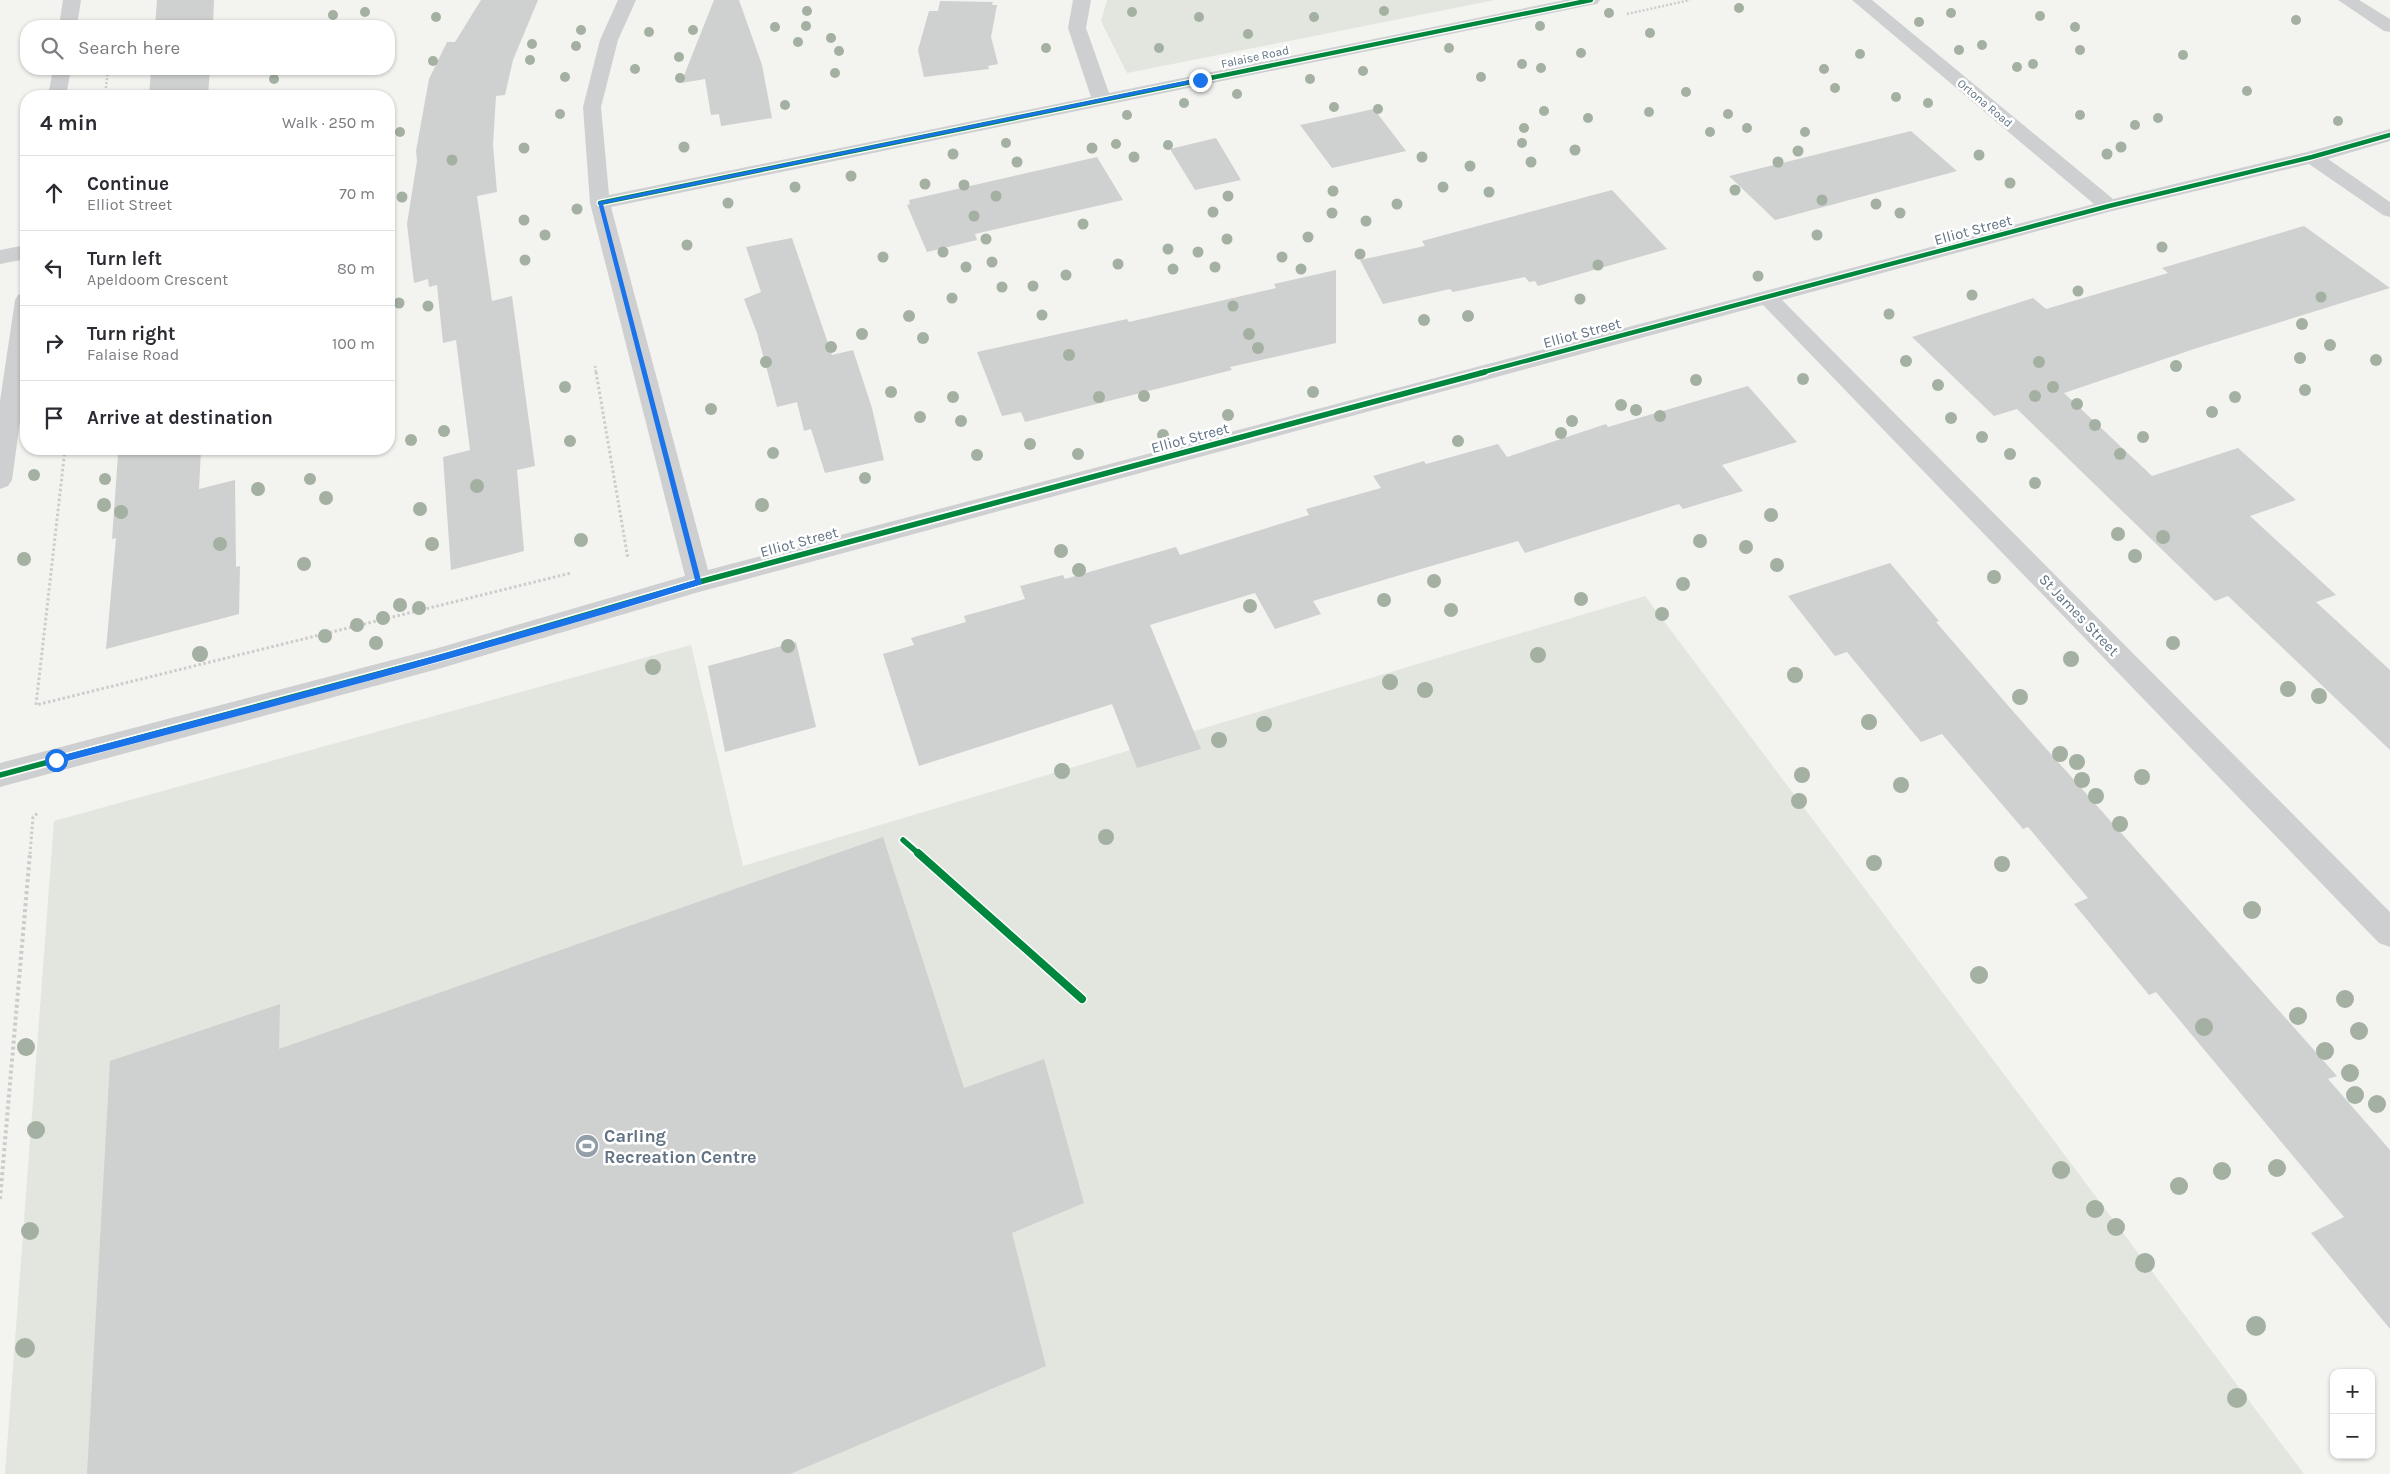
<!DOCTYPE html>
<meta charset="utf-8">
<style>
:root{--surface:#fff;--page:#f7f7f7;--text:#2b2b33;--muted:#7c7c81;--line:#e1e1e2}
body{margin:0;font-family:Karla,sans-serif;background:var(--page);color:var(--text)}
.controls{position:absolute;right:15px;bottom:15px;display:grid;overflow:hidden;border-radius:10px;box-shadow:0 1px 4px #0004}
.controls button{width:45px;height:45px;display:grid;place-items:center;padding:0;border:0;border-bottom:1px solid var(--line);background:var(--surface);color:var(--text);font:25px sans-serif}
.stop{position:absolute;width:15px;height:15px;margin:-11px;border:4px solid #1a73e8;border-radius:50%;background:#fff}
.stop.end{background:#1a73e8;border-color:#fff;box-shadow:0 1px 5px #0008}
.list{margin:0;padding:0;list-style:none}
h2{display:flex;justify-content:space-between;align-items:center;height:65px;margin:0;padding:0 20px;font-size:21px}
h2 small{font-size:16px;font-weight:400;color:var(--muted)}
.list li{display:grid;grid-template-columns:32px 1fr auto;gap:15px;align-items:center;box-sizing:border-box;height:75px;padding:0 20px;border-top:1px solid var(--line)}
.list b{display:block;font-size:19px;white-space:nowrap}
.list p{margin:0;font-size:16px;white-space:nowrap;color:var(--muted)}
.list em{font-size:16px;font-style:normal;color:var(--muted)}
.icon{flex:none;width:28px;height:28px;fill:none;stroke:currentColor;stroke-width:2;stroke-linecap:round;stroke-linejoin:round}
.map{position:relative;flex:none;width:2390px;height:1474px;overflow:hidden}
.search{position:absolute;background:var(--surface);box-shadow:0 1px 4px #0004;left:20px;top:20px;width:375px;height:55px;display:flex;align-items:center;gap:12px;box-sizing:border-box;padding:0 18px;border-radius:20px;color:var(--muted);font-size:19px}
.panel{position:absolute;background:var(--surface);box-shadow:0 1px 4px #0004;left:20px;top:90px;width:375px;height:365px;border-radius:20px}
.map>svg:first-child{display:block}
.green{fill:#e2e6de}
.building{fill:#cfd0d0}
.lines{fill:none;stroke-linecap:round;stroke-linejoin:round}
.path-far2{stroke:#ccc;stroke-width:2.5;stroke-dasharray:2 2;stroke-linecap:butt}
.path-far1{stroke:#ccc;stroke-width:3;stroke-dasharray:2.5 2.5;stroke-linecap:butt}
.path{stroke:#ccc;stroke-width:4;stroke-dasharray:3 3;stroke-linecap:butt}
.minor{fill:#cecfd0;fill-rule:evenodd}
.cycleway-far2-casing{stroke:#fff;stroke-width:7}
.cycleway-far1-casing{stroke:#fff;stroke-width:9}
.cycleway-casing{stroke:#fff;stroke-width:11}
.cycleway-far2{stroke:#00873e;stroke-width:4.5}
.cycleway-far1{stroke:#00873e;stroke-width:5.5}
.cycleway{stroke:#00873e;stroke-width:8}
.tree{fill:#a4b0a1}
.route{fill:#1a73e8}
.labels{text-anchor:middle;stroke-width:5;stroke-linejoin:round;paint-order:stroke}
.far-street-label{font-size:12px;fill:#607283;stroke:#fff}
.street-label{font-size:15px;fill:#607283;stroke:#fff}
.near-poi-label{font-size:18px;font-weight:bold;fill:#607283;stroke:#fff;text-anchor:start}
</style>
<div class="map">
<svg width="2390" height="1474" viewBox="0 0 2390 1474">
<rect width="100%" height="100%" fill="#f3f3f0"/>
<path class="green" d="M1107 0H1495L1127 73 1101 21Z
M1645 596 2304 1474H5L54 821 691 645 743 866Z"/>
<path class="building" d="M157 0H214L213 26H155Z
M481 0H538L513 60 505 95 496 96 493 145 497 192 477 196 492 301 512 296 535 466 517 470 524 551 451 570 443 457 470 450 456 340 443 343 437 285 429 287 428 279 414 283 407 224 417 161 416 151 429 79 447 42H455Z
M714 0H739L762 65 772 118 721 126 719 114 711 115 705 79 681 83Z
M940 1 993 2 992 5H997L991 37 998 64 988 66 989 69 924 77 918 50 929 11H938Z
M151 69H210L208 96H149Z
M1374 109 1406 151 1332 168 1300 125Z
M1911 131 1957 171 1775 220 1729 176Z
M1216 138 1241 180 1195 190 1170 149Z
M1097 157 1123 200 975 234 977 240 927 252 907 205 910 204 909 200Z
M1612 190 1667 249 1538 286 1535 281 1529 282 1525 277 1453 292 1450 289 1383 304 1360 260 1425 246 1422 241Z
M2304 226 2390 288 2197 348 2064 393 2152 476 2238 448 2296 500 2250 516 2336 595 2316 602 2390 670V750L2228 596 2215 601 2017 409 1994 416 1912 337 2033 298 2046 309 2168 273 2162 268Z
M792 238 832 355 853 350 872 408 884 460 825 473 811 429 804 431 797 402 777 407 757 333 744 299 761 292 746 247Z
M1336 270V343L1230 367 1232 370 1025 422 1021 412 1002 416 977 352 1127 319 1129 322 1276 288 1274 284Z
M1748 386 1797 442 1722 465 1743 491 1683 509 1679 504 1525 553 1518 541 1407 573 1313 601 1321 614 1275 629 1255 593 1150 625 1201 749 1137 768 1112 704 919 766 883 654 914 645 911 638 966 622 964 616 1025 599 1020 586 1063 575 1065 579 1176 547 1180 555 1309 515 1306 509 1381 488 1373 476 1424 461 1426 464 1498 444 1507 457 1606 424 1608 427Z
M123 449H201L199 489 235 480 236 567 240 566 239 614 106 649 116 538 112 539 118 455 123 454Z
M1890 563 1939 621 1936 622 2011 709 2337 1076 2328 1079 2390 1150V1329L2311 1233 2344 1217 2156 992 2149 995 2074 904 2088 898 2028 827 2023 829 1942 734 1921 742 1847 652 1835 656 1788 596Z
M796 642 816 727 725 752 708 666Z
M883 837 964 1088 1044 1059 1084 1203 1012 1233 1046 1366 790 1474H87L110 1061 280 1004 279 1049Z"/>
<g class="lines">
<path class="path-far2" d="M1627 14 1690 0
M105 96 108 69
M595 366 596 373"/>
<path class="path-far1" d="M596 372 628 559
M65 449 36 705 571 573
M30 854 33 817 39 812"/>
<path class="path" d="M0 1199 30 853"/>
<path class="minor" d="M63 0H81L77 26H59Z
M618 0H636L618 40 601 107 609 195 1091 97 1068 28 1073 0H1091L1086 28 1109 93 1565 0H1600L1597 4 1591 5 611 207 708 570 2094 204 1852 0H1872L2113 199 2307 152 2390 129V141L2328 159 2390 202V217L2383 215 2309 164 2112 211 1782 300 2390 912V947L2379 943 1763 305 699 592 438 669 0 787V763L438 648 685 576 590 203 583 107 600 40Z
M2338 0H2359L2390 19V32L2384 31Z
M53 69H71L66 96H48Z
M26 245V259L0 264V250Z
M26 293V377L12 480 8 486 0 489V401L15 300 18 295Z"/>
<g class="cycleway-far2-casing">
<path id="cycleway-far2" d="M600 203 1591 0
M1480 373 2109 206 2312 157 2390 135"/>
</g>
<g class="cycleway-far1-casing">
<path id="cycleway-far1" d="M0 775 438 658 699 582 1485 372
M903 840 919 854"/>
</g>
<g class="cycleway-casing">
<path id="cycleway" d="M918 853 1082 999"/>
</g>
<use href="#cycleway-far2" class="cycleway-far2"/>
<use href="#cycleway-far1" class="cycleway-far1"/>
<use href="#cycleway" class="cycleway"/>
</g>
<g class="tree">
<circle cx="1739" cy="8" r="5"/>
<circle cx="807" cy="11" r="5"/>
<circle cx="1384" cy="11" r="5"/>
<circle cx="365" cy="12" r="5"/>
<circle cx="1132" cy="12" r="5"/>
<circle cx="1609" cy="13" r="5"/>
<circle cx="1951" cy="13" r="5"/>
<circle cx="333" cy="15" r="5"/>
<circle cx="2040" cy="16" r="5"/>
<circle cx="436" cy="17" r="5"/>
<circle cx="1199" cy="17" r="5"/>
<circle cx="1314" cy="17" r="5"/>
<circle cx="2296" cy="20" r="5"/>
<circle cx="1919" cy="22" r="5"/>
<circle cx="806" cy="26" r="5"/>
<circle cx="1540" cy="26" r="5"/>
<circle cx="775" cy="27" r="5"/>
<circle cx="2075" cy="27" r="5"/>
<circle cx="581" cy="30" r="5"/>
<circle cx="693" cy="30" r="5"/>
<circle cx="649" cy="32" r="5"/>
<circle cx="1650" cy="33" r="5"/>
<circle cx="1248" cy="34" r="5"/>
<circle cx="831" cy="38" r="5"/>
<circle cx="798" cy="42" r="5"/>
<circle cx="532" cy="44" r="5"/>
<circle cx="1982" cy="45" r="5"/>
<circle cx="576" cy="46" r="5"/>
<circle cx="1046" cy="48" r="5"/>
<circle cx="1159" cy="48" r="5"/>
<circle cx="1449" cy="48" r="5"/>
<circle cx="1959" cy="50" r="5"/>
<circle cx="2080" cy="50" r="5"/>
<circle cx="839" cy="51" r="5"/>
<circle cx="1581" cy="53" r="5"/>
<circle cx="1860" cy="54" r="5"/>
<circle cx="2183" cy="55" r="5"/>
<circle cx="679" cy="57" r="5"/>
<circle cx="530" cy="60" r="5"/>
<circle cx="433" cy="61" r="5"/>
<circle cx="1522" cy="64" r="5"/>
<circle cx="2033" cy="64" r="5"/>
<circle cx="2017" cy="67" r="5"/>
<circle cx="1541" cy="68" r="5"/>
<circle cx="635" cy="69" r="5"/>
<circle cx="1824" cy="69" r="5"/>
<circle cx="1363" cy="71" r="5"/>
<circle cx="835" cy="73" r="5"/>
<circle cx="565" cy="77" r="5"/>
<circle cx="1481" cy="77" r="5"/>
<circle cx="680" cy="78" r="5"/>
<circle cx="274" cy="79" r="5"/>
<circle cx="1310" cy="79" r="5"/>
<circle cx="1835" cy="88" r="5"/>
<circle cx="2247" cy="91" r="5"/>
<circle cx="1686" cy="92" r="5"/>
<circle cx="1237" cy="94" r="5"/>
<circle cx="1896" cy="97" r="5"/>
<circle cx="1184" cy="103" r="5"/>
<circle cx="1928" cy="103" r="5"/>
<circle cx="785" cy="105" r="5"/>
<circle cx="1334" cy="107" r="5"/>
<circle cx="1378" cy="109" r="5"/>
<circle cx="1544" cy="111" r="5"/>
<circle cx="1649" cy="112" r="5"/>
<circle cx="560" cy="114" r="5"/>
<circle cx="1728" cy="114" r="5"/>
<circle cx="1127" cy="115" r="5"/>
<circle cx="2080" cy="115" r="5"/>
<circle cx="1588" cy="118" r="5"/>
<circle cx="2158" cy="118" r="5"/>
<circle cx="2338" cy="121" r="5"/>
<circle cx="2135" cy="125" r="5"/>
<circle cx="1524" cy="128" r="5"/>
<circle cx="1747" cy="128" r="5"/>
<circle cx="400" cy="132" r="5"/>
<circle cx="1710" cy="132" r="5"/>
<circle cx="1805" cy="132" r="5"/>
<circle cx="1006" cy="143" r="5"/>
<circle cx="1522" cy="143" r="5"/>
<circle cx="1116" cy="144" r="5"/>
<circle cx="1168" cy="145" r="5"/>
<circle cx="684" cy="147" r="5.5"/>
<circle cx="2121" cy="147" r="5.5"/>
<circle cx="524" cy="148" r="5.5"/>
<circle cx="1092" cy="148" r="5.5"/>
<circle cx="1575" cy="150" r="5.5"/>
<circle cx="1798" cy="151" r="5.5"/>
<circle cx="953" cy="154" r="5.5"/>
<circle cx="2107" cy="154" r="5.5"/>
<circle cx="1979" cy="155" r="5.5"/>
<circle cx="1134" cy="157" r="5.5"/>
<circle cx="1422" cy="157" r="5.5"/>
<circle cx="452" cy="160" r="5.5"/>
<circle cx="1017" cy="162" r="5.5"/>
<circle cx="1531" cy="162" r="5.5"/>
<circle cx="1778" cy="162" r="5.5"/>
<circle cx="1470" cy="166" r="5.5"/>
<circle cx="851" cy="176" r="5.5"/>
<circle cx="2010" cy="183" r="5.5"/>
<circle cx="925" cy="184" r="5.5"/>
<circle cx="964" cy="185" r="5.5"/>
<circle cx="795" cy="187" r="5.5"/>
<circle cx="1443" cy="187" r="5.5"/>
<circle cx="1735" cy="190" r="5.5"/>
<circle cx="1333" cy="191" r="5.5"/>
<circle cx="1489" cy="192" r="5.5"/>
<circle cx="996" cy="196" r="5.5"/>
<circle cx="1228" cy="196" r="5.5"/>
<circle cx="402" cy="197" r="5.5"/>
<circle cx="1822" cy="200" r="5.5"/>
<circle cx="728" cy="203" r="5.5"/>
<circle cx="1397" cy="204" r="5.5"/>
<circle cx="1876" cy="204" r="5.5"/>
<circle cx="577" cy="209" r="5.5"/>
<circle cx="1213" cy="212" r="5.5"/>
<circle cx="1332" cy="213" r="5.5"/>
<circle cx="1900" cy="213" r="5.5"/>
<circle cx="974" cy="216" r="5.5"/>
<circle cx="524" cy="220" r="5.5"/>
<circle cx="1366" cy="221" r="5.5"/>
<circle cx="1083" cy="224" r="5.5"/>
<circle cx="545" cy="235" r="5.5"/>
<circle cx="1817" cy="235" r="5.5"/>
<circle cx="1308" cy="237" r="5.5"/>
<circle cx="986" cy="239" r="5.5"/>
<circle cx="1227" cy="239" r="5.5"/>
<circle cx="687" cy="245" r="5.5"/>
<circle cx="2162" cy="247" r="5.5"/>
<circle cx="1168" cy="249" r="5.5"/>
<circle cx="943" cy="252" r="5.5"/>
<circle cx="1198" cy="252" r="5.5"/>
<circle cx="1360" cy="254" r="5.5"/>
<circle cx="883" cy="257" r="5.5"/>
<circle cx="1282" cy="257" r="5.5"/>
<circle cx="525" cy="260" r="5.5"/>
<circle cx="992" cy="262" r="5.5"/>
<circle cx="1118" cy="264" r="5.5"/>
<circle cx="1598" cy="265" r="5.5"/>
<circle cx="966" cy="267" r="5.5"/>
<circle cx="1215" cy="267" r="5.5"/>
<circle cx="1173" cy="269" r="5.5"/>
<circle cx="1301" cy="269" r="5.5"/>
<circle cx="1066" cy="275" r="5.5"/>
<circle cx="1758" cy="276" r="5.5"/>
<circle cx="1033" cy="286" r="5.5"/>
<circle cx="1002" cy="287" r="5.5"/>
<circle cx="2078" cy="291" r="5.5"/>
<circle cx="1972" cy="295" r="5.5"/>
<circle cx="2321" cy="297" r="5.5"/>
<circle cx="952" cy="298" r="5.5"/>
<circle cx="1580" cy="299" r="5.5"/>
<circle cx="399" cy="303" r="5.5"/>
<circle cx="428" cy="306" r="5.5"/>
<circle cx="1233" cy="306" r="5.5"/>
<circle cx="1889" cy="314" r="5.5"/>
<circle cx="1042" cy="315" r="5.5"/>
<circle cx="909" cy="316" r="6"/>
<circle cx="1468" cy="316" r="6"/>
<circle cx="1424" cy="320" r="6"/>
<circle cx="2302" cy="324" r="6"/>
<circle cx="862" cy="334" r="6"/>
<circle cx="1249" cy="334" r="6"/>
<circle cx="923" cy="338" r="6"/>
<circle cx="2330" cy="345" r="6"/>
<circle cx="831" cy="347" r="6"/>
<circle cx="1258" cy="348" r="6"/>
<circle cx="1069" cy="355" r="6"/>
<circle cx="2300" cy="358" r="6"/>
<circle cx="2376" cy="360" r="6"/>
<circle cx="1906" cy="361" r="6"/>
<circle cx="766" cy="362" r="6"/>
<circle cx="2039" cy="362" r="6"/>
<circle cx="2176" cy="366" r="6"/>
<circle cx="1803" cy="379" r="6"/>
<circle cx="1696" cy="380" r="6"/>
<circle cx="1938" cy="385" r="6"/>
<circle cx="565" cy="387" r="6"/>
<circle cx="2053" cy="387" r="6"/>
<circle cx="2305" cy="390" r="6"/>
<circle cx="891" cy="392" r="6"/>
<circle cx="1313" cy="392" r="6"/>
<circle cx="1144" cy="396" r="6"/>
<circle cx="2035" cy="396" r="6"/>
<circle cx="953" cy="397" r="6"/>
<circle cx="1099" cy="397" r="6"/>
<circle cx="2235" cy="397" r="6"/>
<circle cx="2077" cy="404" r="6"/>
<circle cx="1621" cy="405" r="6"/>
<circle cx="711" cy="409" r="6"/>
<circle cx="1636" cy="410" r="6"/>
<circle cx="2212" cy="412" r="6"/>
<circle cx="1228" cy="415" r="6"/>
<circle cx="1660" cy="416" r="6"/>
<circle cx="920" cy="417" r="6"/>
<circle cx="1951" cy="418" r="6"/>
<circle cx="961" cy="421" r="6"/>
<circle cx="1572" cy="421" r="6"/>
<circle cx="2095" cy="425" r="6"/>
<circle cx="444" cy="431" r="6"/>
<circle cx="1561" cy="433" r="6"/>
<circle cx="1163" cy="435" r="6"/>
<circle cx="1982" cy="437" r="6"/>
<circle cx="2143" cy="437" r="6"/>
<circle cx="411" cy="440" r="6"/>
<circle cx="570" cy="441" r="6"/>
<circle cx="1458" cy="441" r="6"/>
<circle cx="1030" cy="444" r="6"/>
<circle cx="773" cy="453" r="6"/>
<circle cx="1078" cy="454" r="6"/>
<circle cx="2010" cy="454" r="6"/>
<circle cx="2120" cy="454" r="6"/>
<circle cx="977" cy="455" r="6"/>
<circle cx="34" cy="475" r="6"/>
<circle cx="865" cy="478" r="6"/>
<circle cx="105" cy="479" r="6"/>
<circle cx="310" cy="479" r="6"/>
<circle cx="2035" cy="483" r="6"/>
<circle cx="477" cy="486" r="7"/>
<circle cx="258" cy="489" r="7"/>
<circle cx="326" cy="498" r="7"/>
<circle cx="104" cy="505" r="7"/>
<circle cx="762" cy="505" r="7"/>
<circle cx="420" cy="509" r="7"/>
<circle cx="121" cy="512" r="7"/>
<circle cx="1771" cy="515" r="7"/>
<circle cx="2118" cy="534" r="7"/>
<circle cx="2163" cy="537" r="7"/>
<circle cx="581" cy="540" r="7"/>
<circle cx="1700" cy="541" r="7"/>
<circle cx="220" cy="544" r="7"/>
<circle cx="432" cy="544" r="7"/>
<circle cx="1746" cy="547" r="7"/>
<circle cx="1061" cy="551" r="7"/>
<circle cx="2135" cy="556" r="7"/>
<circle cx="24" cy="559" r="7"/>
<circle cx="304" cy="564" r="7"/>
<circle cx="1777" cy="565" r="7"/>
<circle cx="1079" cy="570" r="7"/>
<circle cx="1994" cy="577" r="7"/>
<circle cx="1434" cy="581" r="7"/>
<circle cx="1683" cy="584" r="7"/>
<circle cx="1581" cy="599" r="7"/>
<circle cx="1384" cy="600" r="7"/>
<circle cx="400" cy="605" r="7"/>
<circle cx="1250" cy="606" r="7"/>
<circle cx="419" cy="608" r="7"/>
<circle cx="1451" cy="610" r="7"/>
<circle cx="1662" cy="614" r="7"/>
<circle cx="383" cy="618" r="7"/>
<circle cx="357" cy="625" r="7"/>
<circle cx="325" cy="636" r="7"/>
<circle cx="376" cy="643" r="7"/>
<circle cx="2173" cy="643" r="7"/>
<circle cx="788" cy="646" r="7"/>
<circle cx="200" cy="654" r="8"/>
<circle cx="1538" cy="655" r="8"/>
<circle cx="2071" cy="659" r="8"/>
<circle cx="653" cy="667" r="8"/>
<circle cx="1795" cy="675" r="8"/>
<circle cx="1390" cy="682" r="8"/>
<circle cx="2288" cy="689" r="8"/>
<circle cx="1425" cy="690" r="8"/>
<circle cx="2319" cy="696" r="8"/>
<circle cx="2020" cy="697" r="8"/>
<circle cx="1869" cy="722" r="8"/>
<circle cx="1264" cy="724" r="8"/>
<circle cx="1219" cy="740" r="8"/>
<circle cx="2060" cy="754" r="8"/>
<circle cx="2077" cy="762" r="8"/>
<circle cx="1062" cy="771" r="8"/>
<circle cx="1802" cy="775" r="8"/>
<circle cx="2142" cy="777" r="8"/>
<circle cx="2082" cy="780" r="8"/>
<circle cx="1901" cy="785" r="8"/>
<circle cx="2096" cy="796" r="8"/>
<circle cx="1799" cy="801" r="8"/>
<circle cx="2120" cy="824" r="8"/>
<circle cx="1106" cy="837" r="8"/>
<circle cx="1874" cy="863" r="8"/>
<circle cx="2002" cy="864" r="8"/>
<circle cx="2252" cy="910" r="9"/>
<circle cx="1979" cy="975" r="9"/>
<circle cx="2345" cy="999" r="9"/>
<circle cx="2298" cy="1016" r="9"/>
<circle cx="2204" cy="1027" r="9"/>
<circle cx="2359" cy="1031" r="9"/>
<circle cx="26" cy="1047" r="9"/>
<circle cx="2325" cy="1051" r="9"/>
<circle cx="2350" cy="1073" r="9"/>
<circle cx="2355" cy="1095" r="9"/>
<circle cx="2377" cy="1104" r="9"/>
<circle cx="36" cy="1130" r="9"/>
<circle cx="2277" cy="1168" r="9"/>
<circle cx="2061" cy="1170" r="9"/>
<circle cx="2222" cy="1171" r="9"/>
<circle cx="2179" cy="1186" r="9"/>
<circle cx="2095" cy="1209" r="9"/>
<circle cx="2116" cy="1227" r="9"/>
<circle cx="30" cy="1231" r="9"/>
<circle cx="2145" cy="1263" r="10"/>
<circle cx="2256" cy="1326" r="10"/>
<circle cx="25" cy="1348" r="10"/>
<circle cx="2237" cy="1398" r="10"/>
</g>
<path class="route" d="M1200 78 1202 81 603 204 702 584C489 651 272 707 56 764L54 763 52 760 56 757C270 701 484 645 695 580L598 202Z"/>
<defs>
<g id="stadium-disc" transform="scale(1.25)"><circle r="9.5" fill="#939fa9" stroke="#fff"/><path d="M0-5a6.5 5 0 1 0 0 10a6.5 5 0 1 0 0-10ZM-3.5-1.8h7v3.6h-7Z" fill="#fff"/></g>
</defs>
<g fill-rule="evenodd">
<use href="#stadium-disc" x="587" y="1146"/>
</g>
<g class="labels">
<g class="far-street-label">
<text transform="translate(1255 57) rotate(-12)" y="4">Falaise Road</text>
<text transform="translate(1985 103) rotate(40)" y="4">Ortona Road</text>
</g>
<g class="street-label">
<text transform="translate(1973 230) rotate(-15)" y="5">Elliot Street</text>
<text transform="translate(1582 333) rotate(-15)" y="5">Elliot Street</text>
<text transform="translate(1190 438) rotate(-15)" y="5">Elliot Street</text>
<text transform="translate(799 542) rotate(-15)" y="5">Elliot Street</text>
<text transform="translate(2079 615) rotate(46)" y="5">St James Street</text>
</g>
<g class="near-poi-label">
<text x="604" y="1142">Carling<tspan x="604" dy="21">Recreation Centre</tspan></text>
</g>
</g>
</svg>
<div class="controls">
<button>+</button>
<button>−</button>
</div>
<div class="stop" style="left:56px;top:760px"></div>
<div class="stop end" style="left:1200px;top:80px"></div>
<div class="search"><svg class="icon" aria-label="search" viewBox="0 0 24 24"><circle cx="10" cy="10" r="6"/><path d="M15 15l6 6"/></svg>Search here</div>
<section class="panel">
<h2>4 min<small>Walk · 250 m</small></h2>
<ul class="list">
<li><svg class="icon" aria-label="ahead" viewBox="0 0 24 24"><path d="M12 20V5M6 11l6-6 6 6"/></svg><div><b>Continue</b><p>Elliot Street</p></div><em>70 m</em></li>
<li><svg class="icon" aria-label="left" viewBox="0 0 24 24"><path d="M17 20v-9H6M10 6l-5 5 5 5"/></svg><div><b>Turn left</b><p>Apeldoom Crescent</p></div><em>80 m</em></li>
<li><svg class="icon" aria-label="right" viewBox="0 0 24 24"><path d="M7 20v-9h11M14 6l5 5-5 5"/></svg><div><b>Turn right</b><p>Falaise Road</p></div><em>100 m</em></li>
<li><svg class="icon" aria-label="arrive" viewBox="0 0 24 24"><path d="M6 21V4h12l-3 4 3 4H6"/></svg><div><b>Arrive at destination</b></div></li>
</ul>
</section>
</div>
